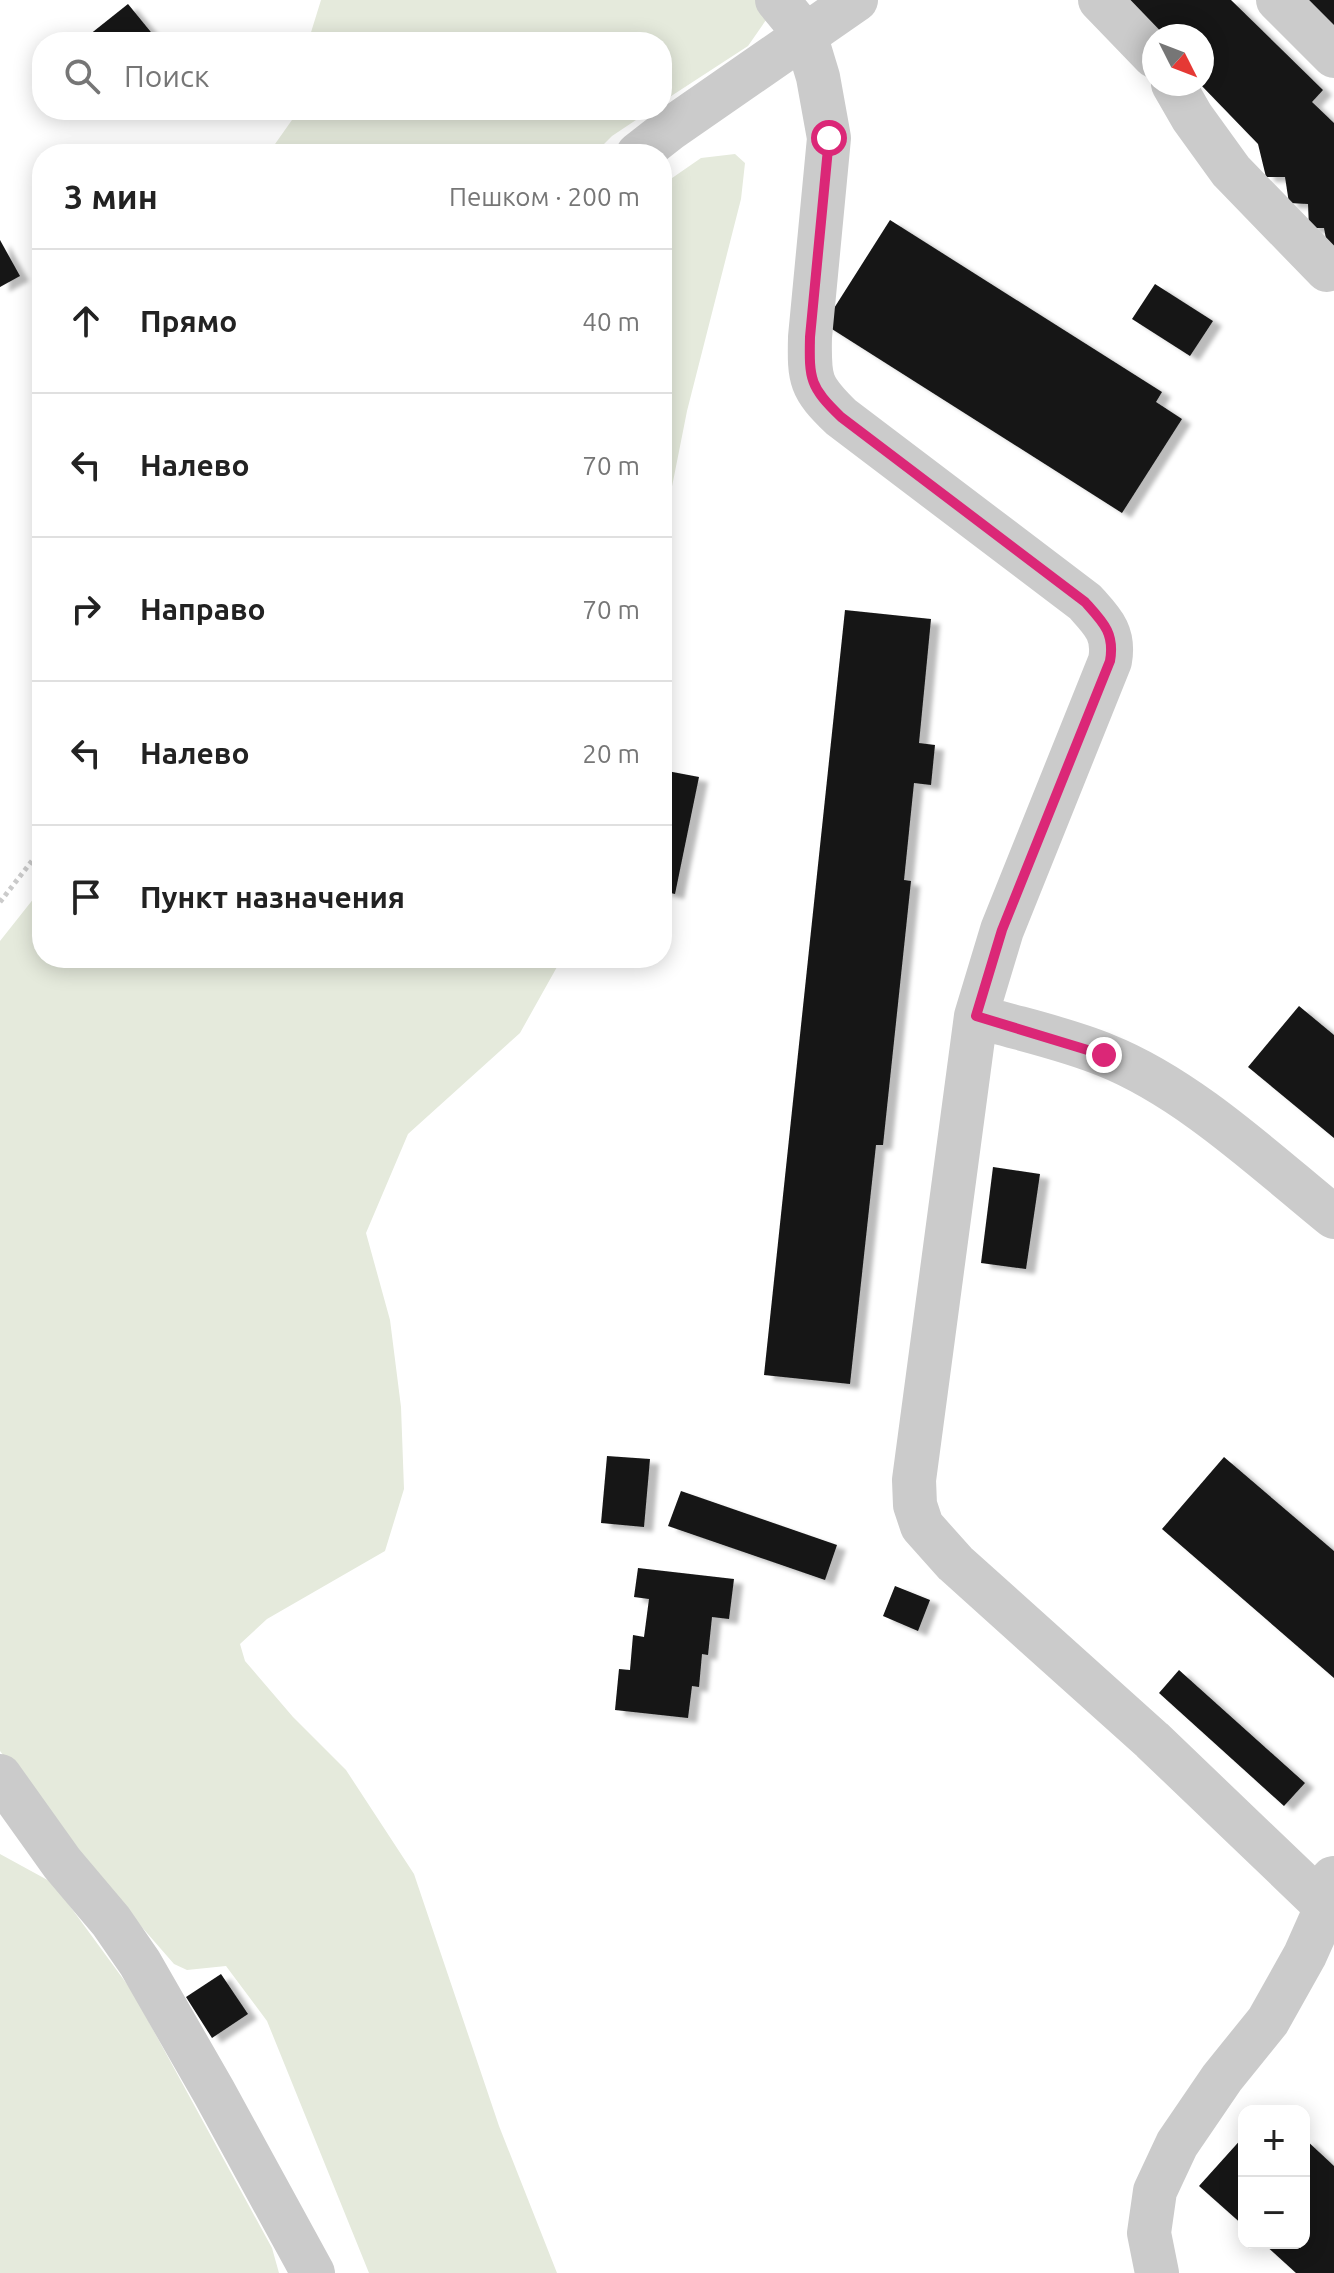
<!DOCTYPE html>
<html lang="ru">
<meta charset="utf-8">
<style>
:root{--surface:#fff;--page:#f2f2f2;--text:#222;--muted:#767676;--line:#e0e0e0}
body{margin:0;font-family:Ubuntu,sans-serif;background:var(--page);color:var(--text)}
.controls{position:absolute;right:24px;bottom:24px;display:grid;overflow:hidden;border-radius:16px;box-shadow:0 4px 20px #0003}
.controls button{width:72px;height:72px;display:grid;place-items:center;padding:0;border:0;border-bottom:2px solid var(--line);background:var(--surface);color:var(--text);font:40px sans-serif}
.compass{position:absolute;left:1142px;top:24px;width:72px;height:72px;border-radius:50%;background:var(--surface);box-shadow:0 4px 20px #0003;rotate:132deg}
.stop{position:absolute;width:24px;height:24px;margin:-18px;border:6px solid #db2777;border-radius:50%;background:#fff}
.stop.end{background:#db2777;border-color:#fff;box-shadow:0 2px 8px #0008}
.list{margin:0;padding:0;list-style:none}
h2{display:flex;justify-content:space-between;align-items:center;height:104px;margin:0;padding:0 32px;font-size:34px}
h2 small{font-size:26px;font-weight:400;color:var(--muted)}
.list li{display:grid;grid-template-columns:52px 1fr auto;gap:24px;align-items:center;box-sizing:border-box;height:144px;padding:0 32px;border-top:2px solid var(--line)}
.list b{display:block;font-size:30px;white-space:nowrap}
.list em{font-size:26px;font-style:normal;color:var(--muted)}
.icon{flex:none;width:44px;height:44px;fill:none;stroke:currentColor;stroke-width:2;stroke-linecap:round;stroke-linejoin:round}
.map{position:relative;flex:none;width:1334px;height:2273px;overflow:hidden}
.search{position:absolute;background:var(--surface);box-shadow:0 4px 20px #0003;left:32px;top:32px;width:640px;height:88px;display:flex;align-items:center;gap:20px;box-sizing:border-box;padding:0 28px;border-radius:32px;color:var(--muted);font-size:30px}
.panel{position:absolute;background:var(--surface);box-shadow:0 4px 20px #0003;left:32px;top:144px;width:640px;height:824px;border-radius:32px}
.map>svg:first-child{display:block}
.green{fill:#e5eadc}
.building{fill:#151515;filter:url(#shadow)}
.lines{fill:none;stroke-linecap:round;stroke-linejoin:round}
.path{stroke:#cbcbcb;stroke-width:5;stroke-dasharray:4 4;stroke-linecap:butt}
.minor{stroke:#cbcbcb;stroke-width:44}
.route{stroke:#db2777;stroke-width:10}
</style>
<div class="map">
<svg width="1334" height="2273" viewBox="0 0 1334 2273">
<defs>
<filter id="shadow"><feDropShadow dx="9" dy="5" stdDeviation="2" flood-color="#0004"/></filter>
</defs>
<rect width="100%" height="100%" fill="#fff"/>
<path class="green" d="M321 0H758L766 20 748 46 662 102V42H308Z
M299 110H651L612 136 594 154H268Z
M735 154 745 163 741 199 687 411 662 537V185L701 158Z
M42 888V958H562L520 1033 408 1134 366 1233 390 1320 401 1407 404 1489 385 1551 267 1619 240 1644 245 1661 293 1717 346 1770 414 1874 499 2126 557 2273H369L267 2021 226 1966 187 1970 174 1964 72 1847 0 1751V941Z
M0 1854 53 1883 132 1991 272 2248 279 2273H0Z"/>
<path class="building" d="M1118 0H1231L1323 90 1312 102 1334 123V250H1328L1324 228H1309L1308 204 1289 203 1285 177H1266L1258 144 1200 84H1202V36H1153Z
M1288 0H1334V47Z
M128 4 159 42H95L89 35Z
M890 220 1162 392 1156 402 1182 419 1122 513 824 324Z
M0 240 20 276 0 287Z
M1155 284 1213 321 1190 356 1132 319Z
M845 610 931 619 919 743 935 745 931 785 914 783 904 880 911 881 883 1145H876L850 1384 764 1375Z
M662 770 699 777 675 894 662 891Z
M1299 1006 1334 1035V1138L1248 1067Z
M993 1167 1040 1174 1026 1269 981 1263Z
M607 1456 650 1459 644 1527 601 1523Z
M1224 1457 1334 1551V1678L1162 1529Z
M681 1491 837 1545 825 1580 668 1526Z
M638 1568 734 1579 729 1619 712 1617 708 1655 702 1654 699 1687 692 1686 688 1718 615 1710 619 1669 630 1670 633 1635 644 1637 649 1599 634 1597Z
M895 1586 930 1600 918 1631 883 1616Z
M1179 1670 1305 1783 1284 1806 1159 1693Z
M221 1974 248 2014 212 2038 186 1997Z
M1244 2136V2226L1199 2186Z
M1304 2138 1334 2166V2273H1296L1263 2243H1304Z"/>
<g class="lines">
<path class="path" d="M0 902 42 848"/>
<path class="minor" d="M777 0 805 34 818 77 829 138 810 337C809 380 810 387 841 417L1085 602C1103 622 1115 633 1110 661L1002 930 976 1016 914 1480 915 1505 922 1526 955 1563 1152 1740 1317 1898
M1100 0 1154 56
M1278 0 1334 56
M1173 84 1192 117 1231 171 1327 270
M638 154 670 129 856 0
M976 1016C1019 1029 1064 1038 1105 1055 1188 1088 1265 1161 1334 1217
M0 1776 62 1863 111 1921 140 1963 214 2092 313 2273
M1157 2273 1149 2233 1155 2191 1177 2144 1222 2078 1268 2021 1305 1955 1325 1910 1317 1898 1333 1878"/>
</g>
<g class="lines">
<path class="route" d="M829 138 810 337C809 380 810 387 841 417L1085 602C1103 622 1115 633 1110 661L1002 930 976 1016 1104 1055"/>
</g>
</svg>
<div class="controls">
<button>+</button>
<button>−</button>
</div>
<svg class="compass" viewBox="-18 -18 36 36"><path d="M0-13l5 13h-10z" fill="#e53935"/><path d="M0 13l5-13h-10z" fill="#767676"/></svg>
<div class="stop" style="left:829px;top:138px"></div>
<div class="stop end" style="left:1104px;top:1055px"></div>
<div class="search"><svg class="icon" aria-label="search" viewBox="0 0 24 24"><circle cx="10" cy="10" r="6"/><path d="M15 15l6 6"/></svg>Поиск</div>
<section class="panel">
<h2>3 мин<small>Пешком · 200 m</small></h2>
<ul class="list">
<li><svg class="icon" aria-label="ahead" viewBox="0 0 24 24"><path d="M12 20V5M6 11l6-6 6 6"/></svg><div><b>Прямо</b></div><em>40 m</em></li>
<li><svg class="icon" aria-label="left" viewBox="0 0 24 24"><path d="M17 20v-9H6M10 6l-5 5 5 5"/></svg><div><b>Налево</b></div><em>70 m</em></li>
<li><svg class="icon" aria-label="right" viewBox="0 0 24 24"><path d="M7 20v-9h11M14 6l5 5-5 5"/></svg><div><b>Направо</b></div><em>70 m</em></li>
<li><svg class="icon" aria-label="left" viewBox="0 0 24 24"><path d="M17 20v-9H6M10 6l-5 5 5 5"/></svg><div><b>Налево</b></div><em>20 m</em></li>
<li><svg class="icon" aria-label="arrive" viewBox="0 0 24 24"><path d="M6 21V4h12l-3 4 3 4H6"/></svg><div><b>Пункт назначения</b></div></li>
</ul>
</section>
</div>
